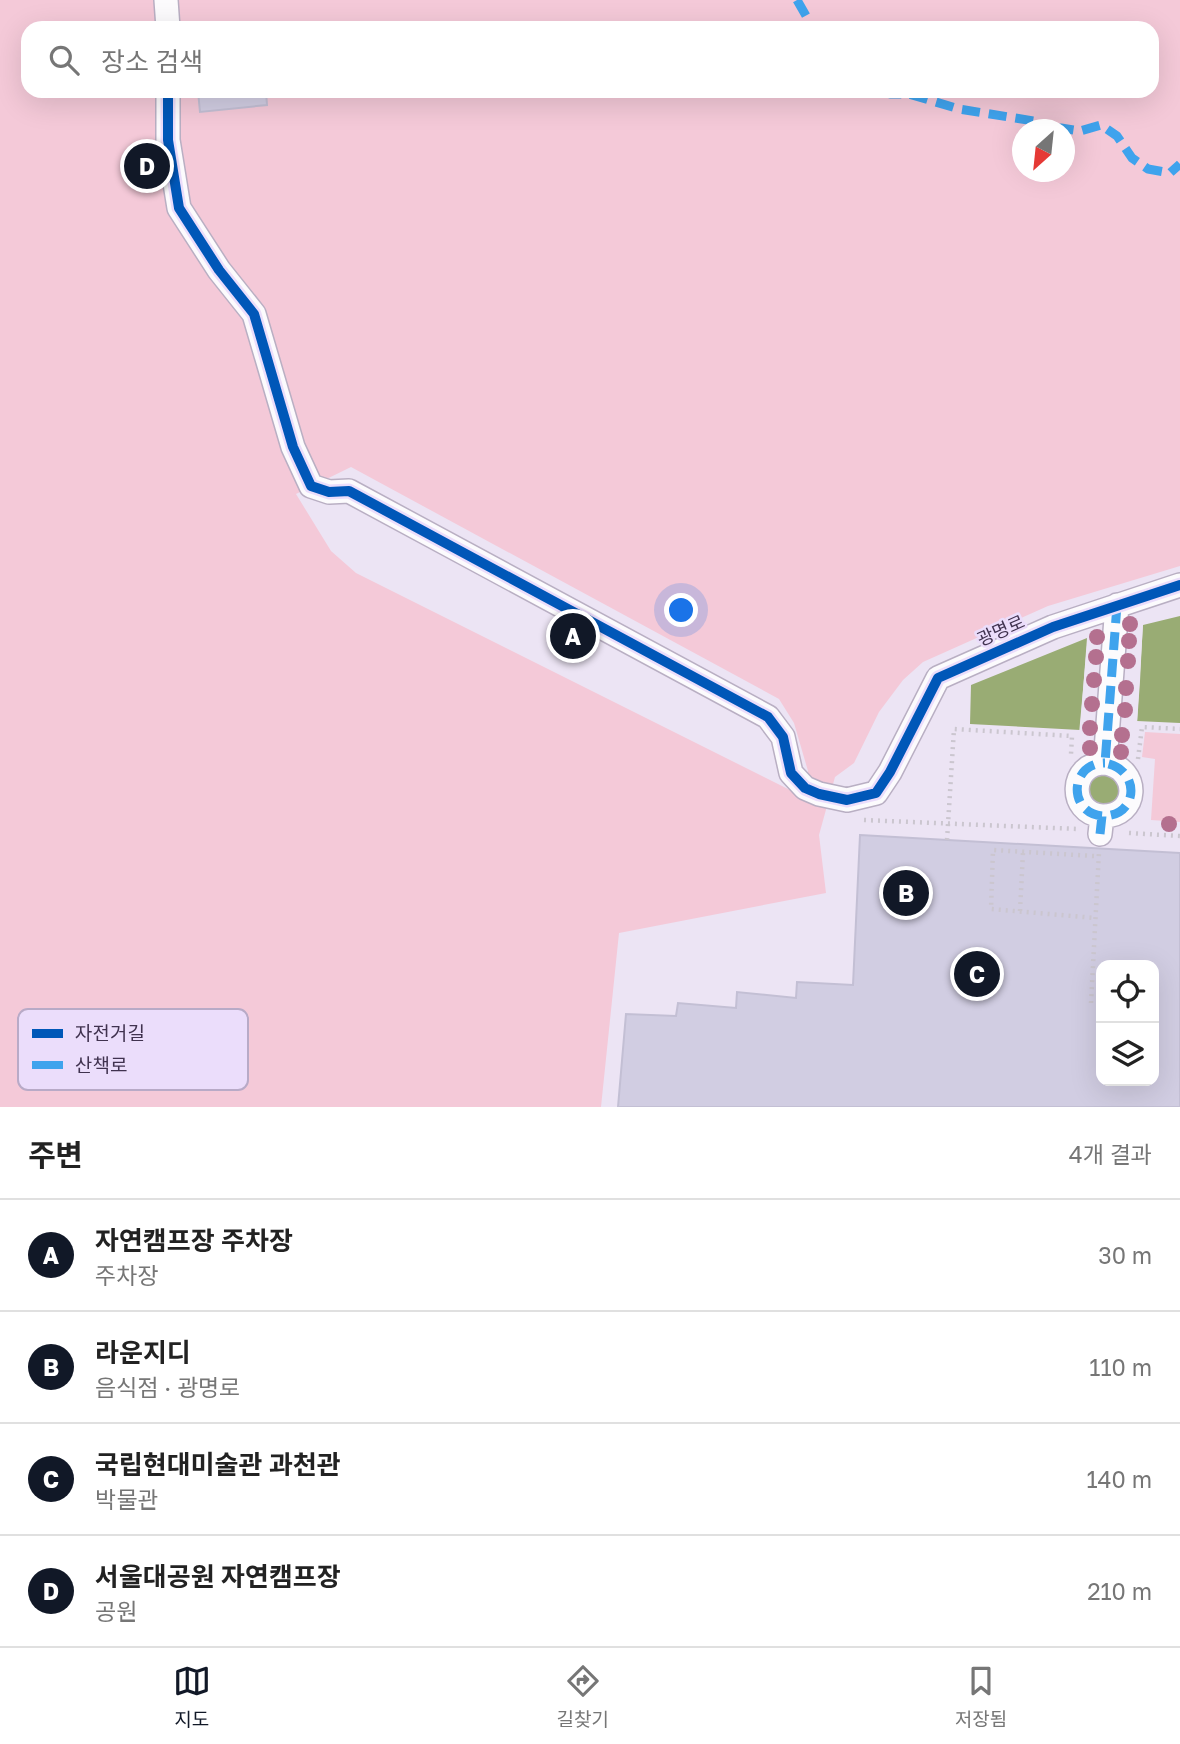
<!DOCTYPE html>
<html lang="ko">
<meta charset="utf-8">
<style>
:root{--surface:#fff;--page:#f6f6f6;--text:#222;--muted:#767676;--line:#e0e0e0;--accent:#111827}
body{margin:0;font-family:"Golos Text","Noto Sans KR",sans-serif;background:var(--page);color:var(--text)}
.controls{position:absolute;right:21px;bottom:21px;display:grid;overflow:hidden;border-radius:14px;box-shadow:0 7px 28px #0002}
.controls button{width:63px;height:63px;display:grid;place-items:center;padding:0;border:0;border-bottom:2px solid var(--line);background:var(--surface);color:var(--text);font:35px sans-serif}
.compass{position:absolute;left:1012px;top:119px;width:63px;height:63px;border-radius:50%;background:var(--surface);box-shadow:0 7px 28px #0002;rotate:207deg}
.you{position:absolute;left:682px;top:611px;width:24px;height:24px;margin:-18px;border:5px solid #fff;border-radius:50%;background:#1a73e8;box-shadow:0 0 0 10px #1a73e833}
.badge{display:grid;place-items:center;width:46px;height:46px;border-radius:50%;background:var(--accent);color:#fff;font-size:23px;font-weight:700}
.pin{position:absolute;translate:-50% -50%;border:4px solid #fff;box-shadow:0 2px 7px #0006}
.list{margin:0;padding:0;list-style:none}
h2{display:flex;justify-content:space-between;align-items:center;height:91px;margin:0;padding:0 28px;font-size:30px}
h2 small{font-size:23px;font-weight:400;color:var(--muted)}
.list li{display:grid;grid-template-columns:46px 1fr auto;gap:21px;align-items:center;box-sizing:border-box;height:112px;padding:0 28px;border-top:2px solid var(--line)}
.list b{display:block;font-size:26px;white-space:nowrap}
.list p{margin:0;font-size:23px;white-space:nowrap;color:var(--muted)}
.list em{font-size:23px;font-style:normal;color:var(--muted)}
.icon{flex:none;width:38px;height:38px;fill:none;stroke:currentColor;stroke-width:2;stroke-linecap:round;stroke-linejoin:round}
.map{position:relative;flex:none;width:1180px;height:1107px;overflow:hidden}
.search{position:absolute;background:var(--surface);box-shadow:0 7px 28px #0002;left:21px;right:21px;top:21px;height:77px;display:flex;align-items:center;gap:18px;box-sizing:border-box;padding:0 24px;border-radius:21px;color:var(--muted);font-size:26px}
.sheet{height:539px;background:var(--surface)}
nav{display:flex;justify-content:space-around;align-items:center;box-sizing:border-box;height:98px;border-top:2px solid var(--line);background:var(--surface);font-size:19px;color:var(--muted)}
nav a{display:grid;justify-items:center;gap:4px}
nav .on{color:var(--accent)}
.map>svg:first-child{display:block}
.green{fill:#f4c9d8;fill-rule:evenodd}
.water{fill:#99ac74}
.pier{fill:#ece4f4}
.building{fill:#d1cde2;stroke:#c3bfd4;stroke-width:2;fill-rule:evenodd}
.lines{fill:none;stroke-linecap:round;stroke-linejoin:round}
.street-casing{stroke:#b9afc3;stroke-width:26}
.path{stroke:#cbc6cf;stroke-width:4.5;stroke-dasharray:2 5;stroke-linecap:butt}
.street{stroke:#fcfbfd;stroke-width:23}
.quiet{stroke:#3fa3ed;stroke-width:9;stroke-dasharray:18 9;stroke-linecap:butt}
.cycleway-casing{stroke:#ebddfb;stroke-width:15}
.cycleway{stroke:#0057b8;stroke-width:10}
.tree{fill:#b4708f}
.labels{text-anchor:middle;stroke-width:5;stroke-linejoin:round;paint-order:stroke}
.street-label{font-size:18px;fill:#40324f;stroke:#ebddfb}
.key{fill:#ebddfb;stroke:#b8aac7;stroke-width:2}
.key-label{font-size:19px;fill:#40324f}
</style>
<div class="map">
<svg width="1180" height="1107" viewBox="0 0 1180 1107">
<rect width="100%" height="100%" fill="#ece4f4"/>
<path class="green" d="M0 0H1180V566L1048 606 923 662 903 680 879 712 854 763 835 777 819 835 826 893 619 933 601 1107H0ZM28 28H1152V91H28ZM1023 130H1064V172H1023ZM351 467 779 699 794 723 808 771 804 797 356 573 331 551 296 494Z
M1145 732 1180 734V822L1151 820 1155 759 1142 757Z"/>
<path class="water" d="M1180 616V723L1137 721 1143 625Z
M1087 638 1080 730 970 724 971 685Z
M1103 773C1131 783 1120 812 1093 803L1086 789 1090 780Z"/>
<path class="pier" d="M1143 621 1140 681 1137 724 1133 721 1137 668 1140 624Z
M1088 634 1091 638 1083 730 1079 734Z"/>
<path class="building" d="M198 91H266L267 105 200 112Z
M860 835 1180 853V1107H618L626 1014 676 1016 678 1003 736 1008 737 992 796 998 797 982 853 985ZM1101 965H1154V1081H1101Z"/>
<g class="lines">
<g class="street-casing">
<path id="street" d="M166 0 168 28
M168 91V140L179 208 219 270 254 314 293 447 311 486 329 492 349 491 768 717 783 737 791 773 805 788 819 794 847 800 876 793 890 772 938 678 1053 627 1180 585
M1102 816C1068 813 1069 763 1105 763
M1100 834 1102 816C1139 817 1141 769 1105 763L1117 605"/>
</g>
<path class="path" d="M1138 759 1142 727 1180 729
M864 820 1078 829
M1129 833 1180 836
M947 840 954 729 1072 736 1071 754
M1094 856 993 850 991 909 1095 918
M1020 911 1023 852
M1091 1003 1099 852"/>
<use href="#street" class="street"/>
<path class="quiet" d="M797 0 813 28
M884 91 890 94H909L959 109 1034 121 1043 130
M1056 130 1061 128 1080 131 1101 125 1117 136 1132 158 1148 169 1170 173 1180 164
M1102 816C1068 813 1069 763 1105 763
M1100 834 1102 816C1139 817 1141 769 1105 763L1117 605"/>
<g class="cycleway-casing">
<path id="cycleway" d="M168 91V140L179 208 219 270 254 314 293 447 311 486 329 492 349 491 768 717 783 737 791 773 805 788 819 794 847 800 876 793 890 772 938 678 1053 627 1180 585"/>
</g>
<use href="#cycleway" class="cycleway"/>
</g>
<g class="tree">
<circle cx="1130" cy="624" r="8"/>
<circle cx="1097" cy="637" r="8"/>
<circle cx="1129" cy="641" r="8"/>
<circle cx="1096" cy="657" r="8"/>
<circle cx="1128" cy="661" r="8"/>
<circle cx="1094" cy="680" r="8"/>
<circle cx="1126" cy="688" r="8"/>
<circle cx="1092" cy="704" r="8"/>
<circle cx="1125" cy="710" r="8"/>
<circle cx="1090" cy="728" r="8"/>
<circle cx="1122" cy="735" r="8"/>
<circle cx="1090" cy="748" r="8"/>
<circle cx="1121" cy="752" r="8"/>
<circle cx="1169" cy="824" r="8"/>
</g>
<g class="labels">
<g class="street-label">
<text transform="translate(1001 631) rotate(-24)" y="6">광명로</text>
</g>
</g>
<rect x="18" y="1009" width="230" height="81" rx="10" class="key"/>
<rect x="32" y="1029" width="31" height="9" fill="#0057b8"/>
<rect x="32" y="1061" width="31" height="8" fill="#3fa3ed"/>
<g class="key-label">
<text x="75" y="1040">자전거길</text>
<text x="75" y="1072">산책로</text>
</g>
</svg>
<div class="controls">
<button><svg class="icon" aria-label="locate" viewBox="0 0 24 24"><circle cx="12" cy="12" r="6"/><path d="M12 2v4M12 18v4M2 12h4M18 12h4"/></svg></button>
<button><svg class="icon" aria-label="layers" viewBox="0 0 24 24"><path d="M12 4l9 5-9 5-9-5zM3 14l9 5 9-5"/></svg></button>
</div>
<svg class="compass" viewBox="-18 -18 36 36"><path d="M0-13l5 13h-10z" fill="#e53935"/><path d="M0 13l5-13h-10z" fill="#767676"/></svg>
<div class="you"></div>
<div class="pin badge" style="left:573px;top:636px">A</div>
<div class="pin badge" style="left:906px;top:893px">B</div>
<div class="pin badge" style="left:977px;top:974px">C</div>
<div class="pin badge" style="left:147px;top:166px">D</div>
<div class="search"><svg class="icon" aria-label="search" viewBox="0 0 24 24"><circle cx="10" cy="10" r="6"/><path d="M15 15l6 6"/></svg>장소 검색</div>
</div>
<section class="sheet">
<h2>주변<small>4개 결과</small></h2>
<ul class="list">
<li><span class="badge">A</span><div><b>자연캠프장 주차장</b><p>주차장</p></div><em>30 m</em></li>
<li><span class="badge">B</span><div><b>라운지디</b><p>음식점 · 광명로</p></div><em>110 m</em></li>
<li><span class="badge">C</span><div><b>국립현대미술관 과천관</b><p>박물관</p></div><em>140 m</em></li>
<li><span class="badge">D</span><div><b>서울대공원 자연캠프장</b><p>공원</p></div><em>210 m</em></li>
</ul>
</section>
<nav>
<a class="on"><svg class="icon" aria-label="map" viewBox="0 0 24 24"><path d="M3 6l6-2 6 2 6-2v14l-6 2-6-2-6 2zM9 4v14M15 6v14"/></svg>지도</a>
<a><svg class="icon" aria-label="directions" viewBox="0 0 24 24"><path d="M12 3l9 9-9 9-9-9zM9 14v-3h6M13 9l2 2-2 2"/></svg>길찾기</a>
<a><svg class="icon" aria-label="saved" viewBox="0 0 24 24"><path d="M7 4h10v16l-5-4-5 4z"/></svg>저장됨</a>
</nav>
